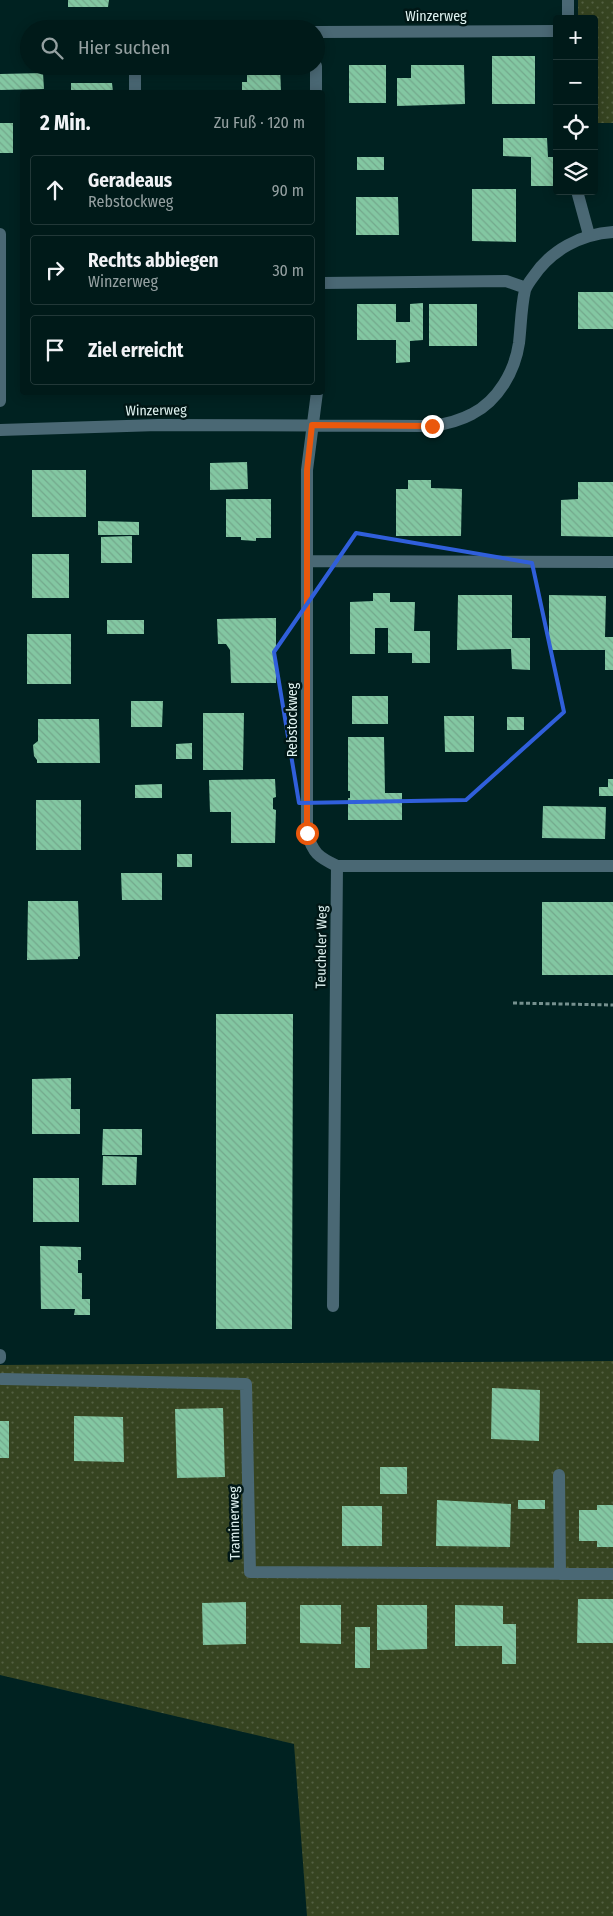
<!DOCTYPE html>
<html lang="de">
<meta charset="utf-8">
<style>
:root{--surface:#001a19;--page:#0e2726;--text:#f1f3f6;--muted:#95a1a2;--line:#223838}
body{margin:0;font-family:"Fira Sans Condensed",sans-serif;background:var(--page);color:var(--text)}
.controls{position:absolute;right:15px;top:15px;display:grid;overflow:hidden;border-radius:5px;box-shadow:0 2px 12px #0003}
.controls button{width:45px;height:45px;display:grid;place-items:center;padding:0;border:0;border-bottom:1px solid var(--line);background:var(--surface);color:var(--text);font:25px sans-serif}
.stop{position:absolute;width:15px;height:15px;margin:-11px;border:4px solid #ea580c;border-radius:50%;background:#fff}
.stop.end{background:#ea580c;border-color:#fff;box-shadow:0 1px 5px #0008}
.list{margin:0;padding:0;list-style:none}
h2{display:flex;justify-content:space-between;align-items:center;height:65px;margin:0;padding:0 20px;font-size:21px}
h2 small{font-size:16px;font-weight:400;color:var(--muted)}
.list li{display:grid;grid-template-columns:32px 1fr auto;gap:15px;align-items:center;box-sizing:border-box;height:70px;margin:0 10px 10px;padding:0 10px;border:1px solid var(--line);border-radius:5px}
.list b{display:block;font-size:19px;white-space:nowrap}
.list p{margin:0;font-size:16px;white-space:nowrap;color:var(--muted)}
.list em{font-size:16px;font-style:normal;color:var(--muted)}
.icon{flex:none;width:28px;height:28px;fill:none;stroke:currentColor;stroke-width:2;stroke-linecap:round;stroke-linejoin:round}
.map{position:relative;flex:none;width:613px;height:1916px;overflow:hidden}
.search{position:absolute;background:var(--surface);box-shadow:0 2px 12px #0003;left:20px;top:20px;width:305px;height:55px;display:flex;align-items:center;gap:12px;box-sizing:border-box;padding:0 18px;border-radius:28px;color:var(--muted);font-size:19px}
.panel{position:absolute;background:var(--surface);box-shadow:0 2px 12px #0003;left:20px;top:90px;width:305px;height:305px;border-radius:5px}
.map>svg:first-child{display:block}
.grass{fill:url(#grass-dots)}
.building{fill:url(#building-back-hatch)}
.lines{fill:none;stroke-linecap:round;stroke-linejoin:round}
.path{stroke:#76918f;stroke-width:3;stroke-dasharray:4 2.5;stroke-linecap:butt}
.minor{stroke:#4a6874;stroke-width:12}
.route{stroke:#ea580c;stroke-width:6}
.marked{fill:none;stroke:#305fdb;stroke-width:4;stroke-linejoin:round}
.labels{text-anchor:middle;stroke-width:5;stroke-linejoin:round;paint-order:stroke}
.street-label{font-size:14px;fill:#e0f4f2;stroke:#001716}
</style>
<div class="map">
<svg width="613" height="1916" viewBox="0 0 613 1916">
<defs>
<pattern id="grass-dots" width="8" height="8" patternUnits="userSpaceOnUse" patternTransform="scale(1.25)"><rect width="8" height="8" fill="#364421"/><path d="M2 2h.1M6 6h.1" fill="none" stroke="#536042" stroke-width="1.8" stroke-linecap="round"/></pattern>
<pattern id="building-back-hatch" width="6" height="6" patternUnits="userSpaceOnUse" patternTransform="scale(1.25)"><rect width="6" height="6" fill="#83c7a2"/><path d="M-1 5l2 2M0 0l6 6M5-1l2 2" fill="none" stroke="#73a88c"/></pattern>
</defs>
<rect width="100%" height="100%" fill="#002221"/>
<path class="grass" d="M578 0H613V123H594V19H578Z
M613 1361V1916H307L294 1744 0 1675V1365Z"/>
<path class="building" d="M68 0H109L108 7H68Z
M492 56H535V104H492Z
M349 65H386V103H349Z
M411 65H464L465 104 397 106V78H411Z
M247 66H280L281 92H242V82H247Z
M43 73 44 89 0 90V74Z
M71 83H112L113 92H71Z
M0 123H13V153H0Z
M503 138H547L548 157H557V186H531V157L503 156Z
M357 157H384V170H357Z
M472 189H516V242L472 241Z
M356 197H398L399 235H356Z
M578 292H613V329H578Z
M423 303V340L410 341V362L396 363V340H357V304H396V322H410V304Z
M429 304H477V346H429Z
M247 462 248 489 210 490V463Z
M32 470H86V517H32Z
M408 480H431V488L462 489 461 536H396V489H408Z
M578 482H613V537L561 536V500L578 499Z
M226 499H271V538H256V541L241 540V537H226Z
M98 521 139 522V535H98Z
M132 536V563H101V537Z
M32 554H69V598H32Z
M373 593H390V602H415L414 631H430V663H412V653H388V628H375V654H350V602L373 601Z
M458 595H512V638H530V670L512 669 511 649 457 650Z
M549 595 606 596 605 637H613V670H605V650H549Z
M276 618V683H231L230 650 226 644H218L217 619Z
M107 620H144V634H107Z
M27 634H71V684H27Z
M352 696H388V724H352Z
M131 701H163L162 727H131Z
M203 713H244L243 770H203Z
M444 716H474V752H445Z
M507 717H524V730H507Z
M38 719H99L100 763H37V760L34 756 33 745 38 741Z
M348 737H384L385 793H402V820H348V798H350V791H348Z
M192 743V759H176V744Z
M275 779 276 797 273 798V809L276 810 275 843H231V812H210L209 780Z
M608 779H613V796H599V787H608Z
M162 784V798H135V785Z
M36 800H81V850H36Z
M543 806 606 807 605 839 542 838Z
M177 854H192V867H177Z
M121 873H162V900H122Z
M28 901H78L80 956 78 957V959L27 960Z
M542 902H613V975H542Z
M216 1014H293L292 1329H216Z
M71 1078V1109H80V1134H32V1079Z
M103 1129H142V1155H102Z
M103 1156 137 1157 136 1185H102Z
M33 1178H79V1222H33Z
M40 1246 81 1247V1260H78V1273H82V1299H90V1315H74L75 1309H41Z
M492 1388 540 1390 539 1441 491 1439Z
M223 1408 225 1477 177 1478 175 1409Z
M74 1416 123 1417 124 1462 74 1461Z
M0 1421H9V1458H0Z
M380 1467H407V1494H380Z
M437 1500 511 1504 510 1547 436 1546Z
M518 1500H545V1509H518Z
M597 1505H613V1547H597V1541H579V1510H597Z
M342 1506H382V1546H342Z
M578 1599H613V1643H577Z
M246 1602V1644L203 1645 202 1603Z
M300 1605H341V1644L300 1643Z
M377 1605H427V1649L377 1650Z
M455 1605 503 1606V1624H516V1664H502V1646H455Z
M355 1627H370V1668H355Z"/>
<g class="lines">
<path class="path" d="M513 1003 613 1005"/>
<path class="minor" d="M568 0V19
M316 32 557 31
M135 66V92
M316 92V66
M577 191 589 235
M0 234V401
M322 283 506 281 526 288
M317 392 307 470V833C313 853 318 857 337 866H613
M0 430 158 425 432 426C446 424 459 421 472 414 498 401 515 371 519 343 521 326 521 308 525 290 527 285 530 281 533 277 551 250 581 234 613 232
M307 561 613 562
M333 1306 337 866
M0 1355V1358
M2 1379 246 1384 250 1572 613 1574
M559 1475 560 1574"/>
</g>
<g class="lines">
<path class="route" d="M307 833V470L312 425 432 426"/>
</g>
<path class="marked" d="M356 533 532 563 564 712 466 800 299 803 274 652Z"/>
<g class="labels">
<g class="street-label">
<text x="436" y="21">Winzerweg</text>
<text transform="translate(156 410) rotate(-1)" y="5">Winzerweg</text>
<text transform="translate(292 720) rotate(-90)" y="5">Rebstockweg</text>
<text transform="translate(321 947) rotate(-89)" y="5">Teucheler Weg</text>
<text transform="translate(234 1523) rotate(-91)" y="5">Traminerweg</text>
</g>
</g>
</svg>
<div class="controls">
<button>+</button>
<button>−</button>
<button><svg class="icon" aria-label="locate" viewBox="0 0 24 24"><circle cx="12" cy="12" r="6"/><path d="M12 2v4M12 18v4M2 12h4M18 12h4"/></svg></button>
<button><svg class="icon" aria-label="layers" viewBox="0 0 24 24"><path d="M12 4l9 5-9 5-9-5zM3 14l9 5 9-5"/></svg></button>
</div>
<div class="stop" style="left:307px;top:833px"></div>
<div class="stop end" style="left:432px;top:426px"></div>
<div class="search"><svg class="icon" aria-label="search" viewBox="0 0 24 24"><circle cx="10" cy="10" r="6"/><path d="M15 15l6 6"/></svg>Hier suchen</div>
<section class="panel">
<h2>2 Min.<small>Zu Fuß · 120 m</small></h2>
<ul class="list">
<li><svg class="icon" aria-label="ahead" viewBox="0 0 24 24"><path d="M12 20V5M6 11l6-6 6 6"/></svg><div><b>Geradeaus</b><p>Rebstockweg</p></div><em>90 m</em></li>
<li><svg class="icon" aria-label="right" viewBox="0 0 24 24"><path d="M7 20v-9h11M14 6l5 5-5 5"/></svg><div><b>Rechts abbiegen</b><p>Winzerweg</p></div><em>30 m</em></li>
<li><svg class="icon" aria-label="arrive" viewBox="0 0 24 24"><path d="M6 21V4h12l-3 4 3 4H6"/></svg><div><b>Ziel erreicht</b></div></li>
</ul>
</section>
</div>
